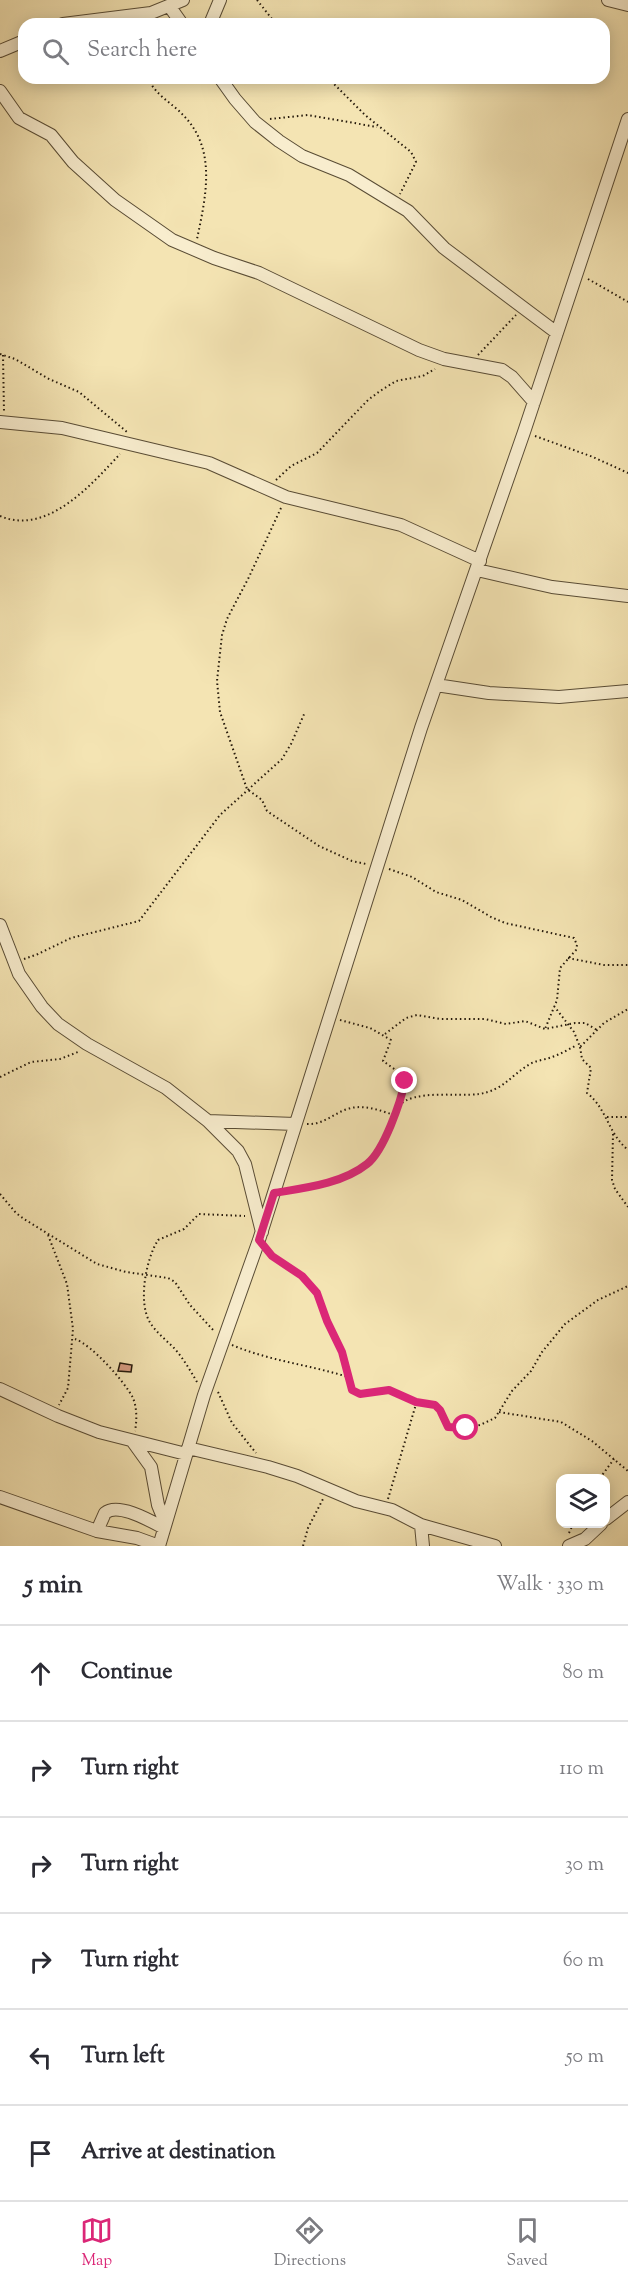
<!DOCTYPE html>
<meta charset="utf-8">
<style>
:root{--surface:#fff;--page:#f7f7f7;--text:#2b2b33;--muted:#7c7c81;--line:#e1e1e2;--accent:#db2777}
body{margin:0;font-family:"Sorts Mill Goudy",serif;background:var(--page);color:var(--text)}
.controls{position:absolute;right:18px;bottom:18px;display:grid;overflow:hidden;border-radius:12px;box-shadow:0 3px 15px #0003}
.controls button{width:54px;height:54px;display:grid;place-items:center;padding:0;border:0;border-bottom:2px solid var(--line);background:var(--surface);color:var(--text);font:30px sans-serif}
.stop{position:absolute;width:18px;height:18px;margin:-14px;border:4px solid #db2777;border-radius:50%;background:#fff}
.stop.end{background:#db2777;border-color:#fff;box-shadow:0 2px 6px #0008}
.list{margin:0;padding:0;list-style:none}
h2{display:flex;justify-content:space-between;align-items:center;height:78px;margin:0;padding:0 24px;font-size:26px}
h2 small{font-size:20px;font-weight:400;color:var(--muted)}
.list li{display:grid;grid-template-columns:39px 1fr auto;gap:18px;align-items:center;box-sizing:border-box;height:96px;padding:0 24px;border-top:2px solid var(--line)}
.list b{display:block;font-size:22px;white-space:nowrap}
.list em{font-size:20px;font-style:normal;color:var(--muted)}
.icon{flex:none;width:33px;height:33px;fill:none;stroke:currentColor;stroke-width:2;stroke-linecap:round;stroke-linejoin:round}
.map{position:relative;flex:none;width:628px;height:1546px;overflow:hidden}
.search{position:absolute;background:var(--surface);box-shadow:0 3px 15px #0003;left:18px;right:18px;top:18px;height:66px;display:flex;align-items:center;gap:15px;box-sizing:border-box;padding:0 21px;border-radius:18px;color:var(--muted);font-size:22px}
.sheet{height:654px;background:var(--surface)}
nav{display:flex;justify-content:space-around;align-items:center;box-sizing:border-box;height:84px;border-top:2px solid var(--line);background:var(--surface);font-size:16px;color:var(--muted)}
nav a{display:grid;justify-items:center;gap:3px}
nav .on{color:var(--accent)}
.map>svg:first-child{display:block}
.building{fill:#d69b81;stroke:#25190b;stroke-width:1.5}
.lines{fill:none;stroke-linecap:round;stroke-linejoin:round}
.street-casing{stroke:#594c35;stroke-width:14}
.path{stroke:#25190b;stroke-width:2;stroke-dasharray:1.5 3;stroke-linecap:butt}
.street{stroke:#f8edce;stroke-width:12}
.route{stroke:#db2777;stroke-width:8}
</style>
<div class="map">
<svg width="628" height="1546" viewBox="0 0 628 1546">
<rect width="100%" height="100%" fill="#f4e4b3"/>
<filter id="stains"><feTurbulence type="fractalNoise" baseFrequency=".00333" numOctaves="4"/><feColorMatrix values="0 0 0 0 .2 0 0 0 0 .09 0 0 0 0 .02 0 0 0 .5 -.17"/></filter>
<radialGradient id="worn" r=".72"><stop offset=".6" stop-color="#630" stop-opacity="0"/><stop offset="1" stop-color="#630" stop-opacity=".3"/></radialGradient>
<path class="building" d="M120 1363 132 1365 131 1372 118 1371Z"/>
<g class="lines">
<g class="street-casing">
<path id="street" d="M608 0 628 5
M170 7 182 24
M63 24 151 13 183 0
M210 24 220 0
M0 51 24 41
M220 78 235 99 255 122 279 141 302 156 349 175 408 211 444 248 557 333
M0 91 19 118 51 135 73 162 115 200 172 240 214 258 259 273 419 350 444 359 502 370 512 377 534 402
M0 422 62 428 209 463 286 497 401 525 480 561
M477 570 552 587 628 596
M436 685 489 693 559 697 628 691
M0 925 19 974 42 1007 58 1024 87 1044 166 1088 208 1121 238 1151 245 1164 262 1232
M208 1121 295 1124
M0 1389 58 1416 99 1432 186 1454
M133 1442 151 1467 158 1505 165 1522
M188 1448 268 1467 297 1476 356 1501 392 1510 421 1525 495 1546
M0 1497 97 1531 137 1538 159 1546
M606 1519 628 1502
M421 1525 423 1546
M97 1531 105 1513C118 1502 151 1521 164 1528
M159 1546 204 1395 259 1240 421 728 524 432 628 119
M569 1546 585 1539 601 1524"/>
</g>
<path class="path" d="M257 0 276 24
M148 78C154 94 172 103 183 115 217 149 206 196 197 239
M328 78 365 115 411 152 416 162 400 194
M270 119 308 115 377 127
M588 279 628 302
M0 354 15 359 49 379 79 392 127 432
M3 355 4 412
M478 355 516 315
M535 436 593 457 628 473
M276 480 291 466 317 453 368 400 380 391 396 381 423 376 435 369
M281 508 249 577 227 619 222 635 217 681 220 712 247 789 262 800 267 811 319 846 352 861 366 864
M0 516C47 536 91 485 120 454
M389 869 412 877 436 892 462 900 491 917 505 923 574 938 577 945 576 950 560 968 557 1000 545 1029
M568 958 604 965H628
M24 959 38 954 71 938 139 921 220 815 282 759 291 744 305 712
M554 1006 574 1032 580 1047 604 1023 628 1009
M340 1020 370 1028 391 1040 383 1061 404 1076 400 1103
M385 1034 406 1018 417 1015 440 1019H485L506 1024 525 1021 545 1029 575 1023H585L597 1030
M580 1047 582 1059 591 1068 587 1093C608 1110 607 1132 628 1150
M0 1077 31 1062 60 1059 78 1052
M607 1117H628
M307 1124C323 1125 333 1114 347 1109 363 1104 379 1110 394 1115
M613 1134 612 1180 615 1189 628 1207
M286 1191C309 1187 354 1180 370 1161 384 1146 389 1124 399 1106 413 1089 458 1097 479 1094 504 1090 511 1075 530 1064 537 1060 545 1060 552 1057 561 1054 569 1049 577 1045
M0 1194 16 1213 24 1219 97 1264 126 1272 168 1278 175 1282 190 1305 214 1331
M48 1235 67 1284 73 1329 68 1388 59 1405
M267 1249 282 1264 302 1276 317 1293 327 1321 342 1352 352 1390 360 1394 389 1390 416 1402 435 1405 440 1410 445 1424 452 1429 467 1428 480 1425 495 1418 512 1391 531 1371 542 1352 565 1324 598 1300 628 1286
M75 1339C92 1345 125 1382 133 1398 137 1408 137 1420 135 1431
M232 1345C270 1361 310 1365 348 1377
M197 1382C190 1370 183 1358 174 1348 166 1340 157 1333 151 1324 137 1304 146 1259 158 1240L184 1229 199 1214 245 1216
M218 1392 232 1423 256 1453
M499 1412 561 1422 592 1441 628 1471
M600 1478 614 1459
M388 1499 416 1404
M569 1533 573 1524
M303 1546 308 1528 323 1499"/>
<use href="#street" class="street"/>
</g>
<g class="lines">
<path class="route" d="M405 1081C401 1101 384 1151 367 1164 342 1184 304 1188 274 1193L259 1240 272 1256 302 1276 317 1293 327 1321 342 1352 352 1390 360 1394 389 1390 416 1402 435 1405 440 1410 448 1427 466 1428"/>
</g>
<rect width="100%" height="100%" filter="url(#stains)"/>
<rect width="100%" height="100%" fill="url(#worn)"/>
</svg>
<div class="controls">
<button><svg class="icon" aria-label="layers" viewBox="0 0 24 24"><path d="M12 4l9 5-9 5-9-5zM3 14l9 5 9-5"/></svg></button>
</div>
<div class="stop" style="left:466px;top:1428px"></div>
<div class="stop end" style="left:405px;top:1081px"></div>
<div class="search"><svg class="icon" aria-label="search" viewBox="0 0 24 24"><circle cx="10" cy="10" r="6"/><path d="M15 15l6 6"/></svg>Search here</div>
</div>
<section class="sheet">
<h2>5 min<small>Walk · 330 m</small></h2>
<ul class="list">
<li><svg class="icon" aria-label="ahead" viewBox="0 0 24 24"><path d="M12 20V5M6 11l6-6 6 6"/></svg><div><b>Continue</b></div><em>80 m</em></li>
<li><svg class="icon" aria-label="right" viewBox="0 0 24 24"><path d="M7 20v-9h11M14 6l5 5-5 5"/></svg><div><b>Turn right</b></div><em>110 m</em></li>
<li><svg class="icon" aria-label="right" viewBox="0 0 24 24"><path d="M7 20v-9h11M14 6l5 5-5 5"/></svg><div><b>Turn right</b></div><em>30 m</em></li>
<li><svg class="icon" aria-label="right" viewBox="0 0 24 24"><path d="M7 20v-9h11M14 6l5 5-5 5"/></svg><div><b>Turn right</b></div><em>60 m</em></li>
<li><svg class="icon" aria-label="left" viewBox="0 0 24 24"><path d="M17 20v-9H6M10 6l-5 5 5 5"/></svg><div><b>Turn left</b></div><em>50 m</em></li>
<li><svg class="icon" aria-label="arrive" viewBox="0 0 24 24"><path d="M6 21V4h12l-3 4 3 4H6"/></svg><div><b>Arrive at destination</b></div></li>
</ul>
</section>
<nav>
<a class="on"><svg class="icon" aria-label="map" viewBox="0 0 24 24"><path d="M3 6l6-2 6 2 6-2v14l-6 2-6-2-6 2zM9 4v14M15 6v14"/></svg>Map</a>
<a><svg class="icon" aria-label="directions" viewBox="0 0 24 24"><path d="M12 3l9 9-9 9-9-9zM9 14v-3h6M13 9l2 2-2 2"/></svg>Directions</a>
<a><svg class="icon" aria-label="saved" viewBox="0 0 24 24"><path d="M7 4h10v16l-5-4-5 4z"/></svg>Saved</a>
</nav>
